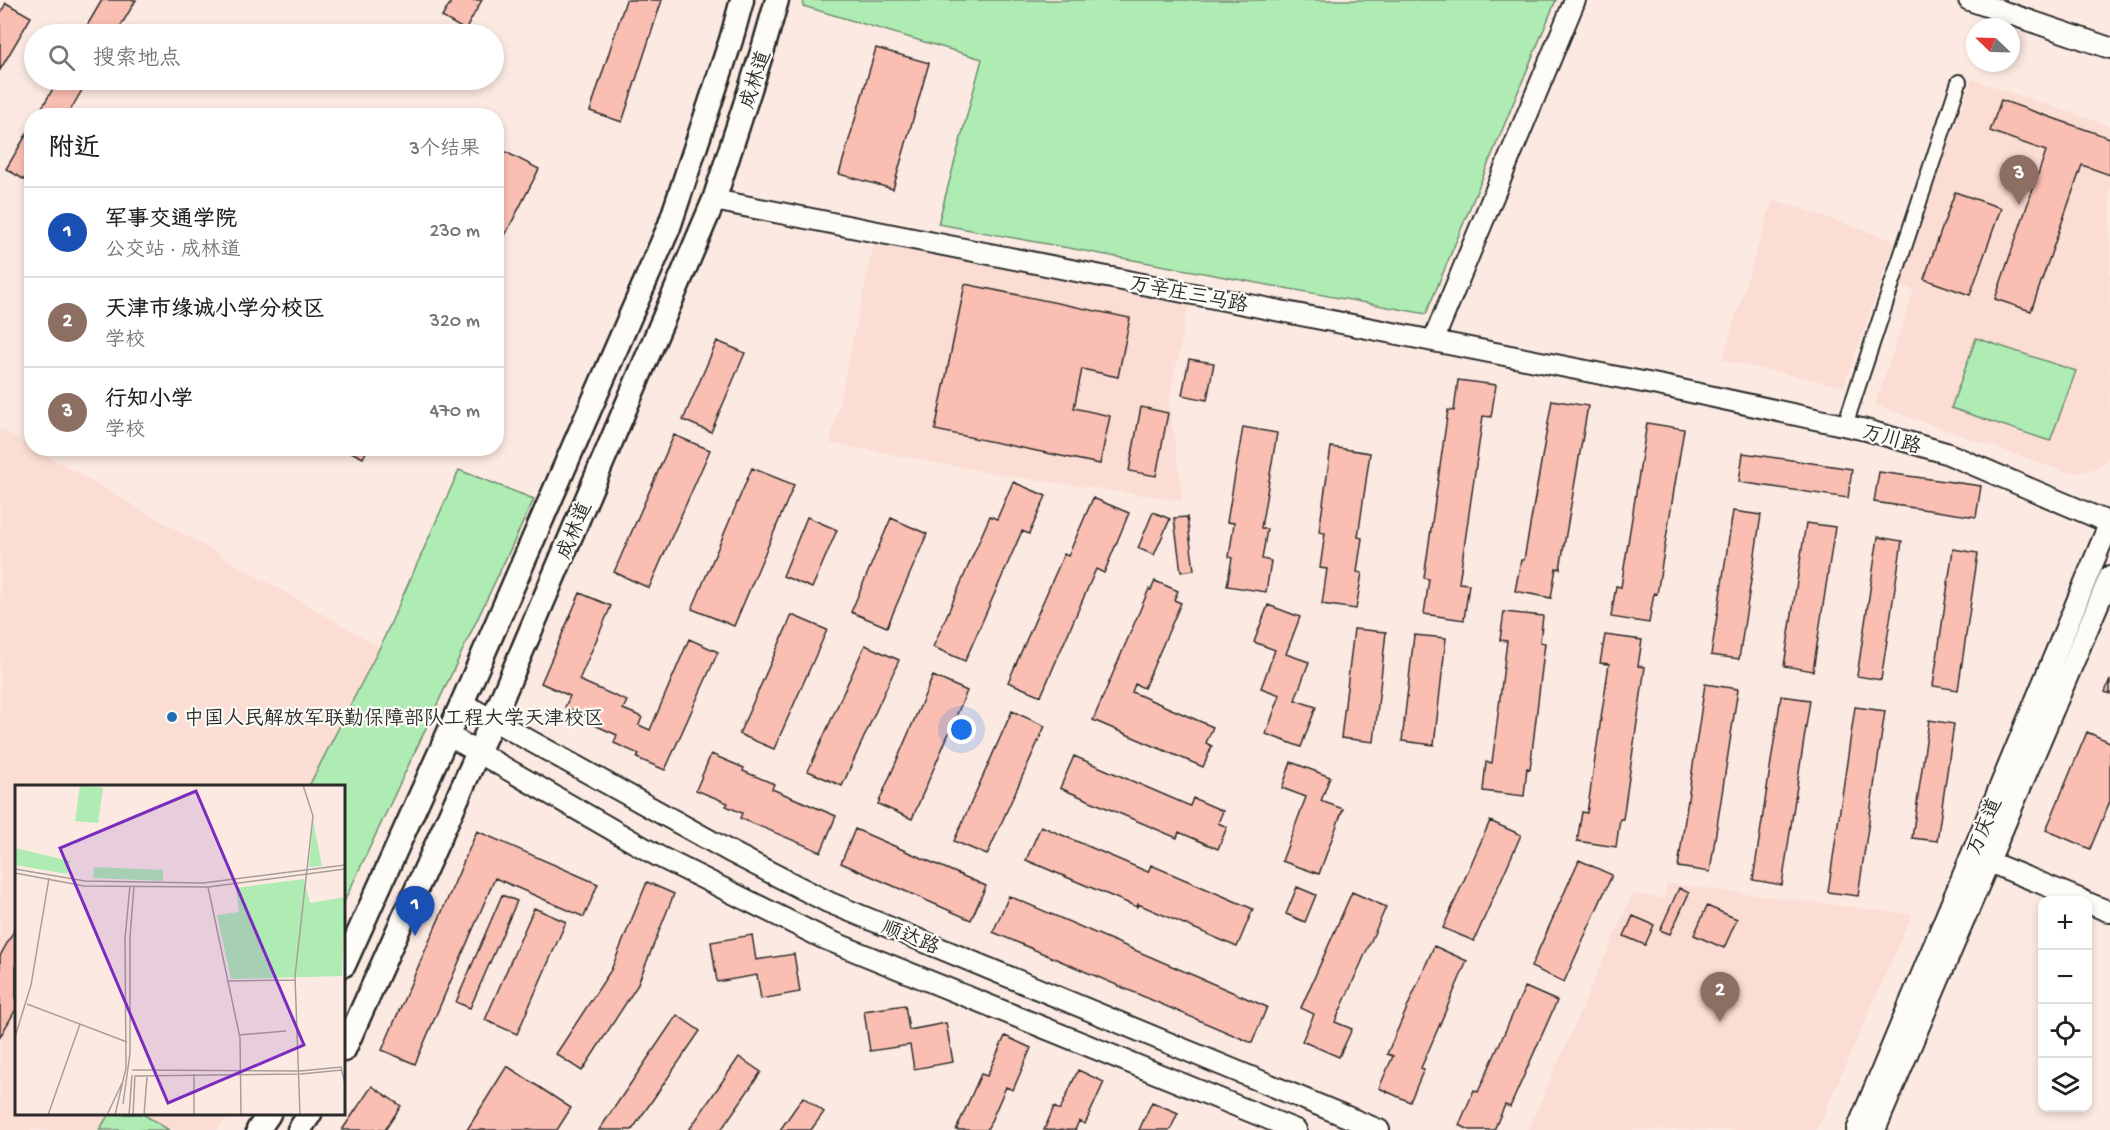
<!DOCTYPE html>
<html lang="zh">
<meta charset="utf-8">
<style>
:root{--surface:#fff;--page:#f2f2f2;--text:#222;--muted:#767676;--line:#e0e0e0;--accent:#111827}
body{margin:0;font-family:"Gochi Hand","LXGW WenKai TC",sans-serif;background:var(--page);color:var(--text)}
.controls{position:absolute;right:18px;bottom:18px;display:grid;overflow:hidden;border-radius:12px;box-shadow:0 3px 9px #0003}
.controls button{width:54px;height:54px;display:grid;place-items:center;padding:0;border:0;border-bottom:2px solid var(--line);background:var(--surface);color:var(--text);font:30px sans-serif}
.compass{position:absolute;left:1966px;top:18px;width:54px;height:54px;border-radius:50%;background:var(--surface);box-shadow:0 3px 9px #0003;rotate:293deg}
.you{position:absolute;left:962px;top:730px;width:21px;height:21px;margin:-15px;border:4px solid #fff;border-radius:50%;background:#1a73e8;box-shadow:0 0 0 9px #1a73e833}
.badge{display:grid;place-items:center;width:39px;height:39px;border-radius:50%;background:var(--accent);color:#fff;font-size:20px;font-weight:700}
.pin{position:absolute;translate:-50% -50px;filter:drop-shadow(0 2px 3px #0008)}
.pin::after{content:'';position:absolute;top:32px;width:21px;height:18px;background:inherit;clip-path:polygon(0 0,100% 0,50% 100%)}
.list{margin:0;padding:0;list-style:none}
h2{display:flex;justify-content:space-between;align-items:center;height:78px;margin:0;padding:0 24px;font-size:26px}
h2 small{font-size:20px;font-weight:400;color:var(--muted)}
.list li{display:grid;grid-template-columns:39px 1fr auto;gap:18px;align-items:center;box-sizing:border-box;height:90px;padding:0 24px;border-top:2px solid var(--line)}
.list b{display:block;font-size:22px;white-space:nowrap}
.list p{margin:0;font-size:20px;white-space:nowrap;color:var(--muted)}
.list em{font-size:20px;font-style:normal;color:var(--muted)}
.icon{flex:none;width:33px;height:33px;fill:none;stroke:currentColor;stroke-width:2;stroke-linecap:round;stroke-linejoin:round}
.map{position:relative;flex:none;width:2110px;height:1130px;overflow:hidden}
.search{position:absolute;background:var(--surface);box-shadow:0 3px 9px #0003;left:24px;top:24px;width:480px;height:66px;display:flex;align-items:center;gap:15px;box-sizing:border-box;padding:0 21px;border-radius:33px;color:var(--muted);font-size:22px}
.panel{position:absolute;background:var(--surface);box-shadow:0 3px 9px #0003;left:24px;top:108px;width:480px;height:348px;border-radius:24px}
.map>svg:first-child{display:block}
.built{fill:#fbddd4}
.green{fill:#afecb3;stroke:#6d8c6f;stroke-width:1.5}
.building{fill:#fabfb2;stroke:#2b2b2b;stroke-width:1.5}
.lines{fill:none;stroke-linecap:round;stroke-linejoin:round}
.street-casing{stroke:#2b2b2b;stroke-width:18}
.secondary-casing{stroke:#2b2b2b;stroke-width:24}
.primary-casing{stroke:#2b2b2b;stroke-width:27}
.street{stroke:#fdfcf7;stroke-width:14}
.secondary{stroke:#fdfcf7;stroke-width:20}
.primary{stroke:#fdfcf7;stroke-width:22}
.poi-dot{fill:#1f6fb2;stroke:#fdfcf7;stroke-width:2}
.labels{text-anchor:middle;stroke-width:4.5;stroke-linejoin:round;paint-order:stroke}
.street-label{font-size:20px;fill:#2b2b2b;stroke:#fdfcf7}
.poi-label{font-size:20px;fill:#2b2b2b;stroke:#fdfcf7;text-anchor:start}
.inset-road{fill:none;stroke:#a89e99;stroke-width:1.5}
.view{fill:#7b2cbf;fill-opacity:0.15;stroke:#7b2cbf;stroke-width:3}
.inset-edge{fill:none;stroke:#2b2b2b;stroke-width:3}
</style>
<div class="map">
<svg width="2110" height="1130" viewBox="0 0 2110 1130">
<rect width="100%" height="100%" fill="#fceae2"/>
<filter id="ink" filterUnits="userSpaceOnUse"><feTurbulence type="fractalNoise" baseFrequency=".0167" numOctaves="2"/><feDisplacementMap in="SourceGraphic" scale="12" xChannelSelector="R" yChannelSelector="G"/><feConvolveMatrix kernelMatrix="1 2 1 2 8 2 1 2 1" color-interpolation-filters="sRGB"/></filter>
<g filter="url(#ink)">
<path class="built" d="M1972 79 2110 126V455L2104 462 2092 470 2079 473 2065 472 1875 405 1914 290 1899 285Z
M1773 199 1895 241 1844 387 1722 360Z
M874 244 1189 304 1169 401 1183 501 1003 475 830 443Z
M0 428 31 446 32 448 36 449 380 647 309 786H16V1114H109L99 1130H0Z
M1667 883 1912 915 1817 1130H1528L1633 893 1664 899Z
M143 1114H228L218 1130H169Z"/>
<path class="green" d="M804 0H1556L1426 314 938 224 982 59 803 6Z
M1976 338 2076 371 2050 441 1951 408Z
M459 470 534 499 344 902V786H309L380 647Z
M109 1114H143L169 1130H99Z"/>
<path class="building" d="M102 0H136L116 34H82Z
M452 0H482L465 30 442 17Z
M626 0H662L622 122 590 111Z
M6 3 31 17 0 70V14Z
M876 48 929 63 893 189 839 174Z
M58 80H81L86 83 67 116H37Z
M2001 100 2110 138V175L2082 165 2031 311 1995 299 2046 151 1990 131Z
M32 125V176L28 182 6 169Z
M496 147 539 169 496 253Z
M1955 192 2001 208 1970 295 1924 279Z
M965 284 1130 318 1118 377 1082 369 1074 408 1110 416 1100 464 935 430Z
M717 341 745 353 711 432 683 420Z
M1189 359 1214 363 1207 400 1182 395Z
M1458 380 1496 385 1491 417 1483 416 1459 583 1469 584 1464 620 1424 614 1429 579 1424 578 1448 410 1454 411Z
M1552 400 1588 406 1560 569 1556 568 1551 598 1515 591 1521 560H1524Z
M1141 407 1168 413 1156 476 1129 471Z
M1647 423 1684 429 1657 594 1654 593 1649 623 1611 617 1616 586 1621 587Z
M1243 427 1277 433 1261 528 1267 529 1262 559 1271 561 1266 592 1227 586 1232 558 1229 557 1234 523 1227 522Z
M674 435 710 450 649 588 614 572Z
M1331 447 1370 453 1358 537 1362 538 1357 572 1362 573 1356 609 1322 604 1327 569 1320 568 1325 533 1319 532Z
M343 448H368L363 458Z
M1743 453 1852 469 1848 498 1739 482Z
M752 468 794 485 734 626 692 609Z
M1879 472 1981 486 1976 517 1874 502Z
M1013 482 1046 496 1029 534 1022 531 965 661 933 647 990 516 997 519Z
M1093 498 1129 513 1104 573 1096 569 1041 696 1008 682 1064 554 1068 556Z
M1733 511 1761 515 1739 659 1711 655Z
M1153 512 1170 519 1154 555 1138 548Z
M807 517 837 530 812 588 783 576Z
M1187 517 1194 570 1181 572 1174 518Z
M891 518 927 534 887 627 851 612Z
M1806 523 1835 527 1813 671 1784 666Z
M1878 537 1902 541 1881 680 1857 676Z
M1953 549 1978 553 1958 690 1933 686Z
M1155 581 1178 591 1174 600 1181 603 1144 688 1135 684 1132 692 1213 727 1206 743 1212 746 1203 767 1093 720 1149 589 1151 590Z
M580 593 611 606 579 680 627 701 623 709 642 717 639 725 650 730 689 639 718 652 665 770 637 758 639 754 614 743 617 735 590 723 592 718 565 707 570 696 541 683Z
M1268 605 1300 617 1286 654 1309 662 1295 700 1316 707 1301 747 1266 734 1280 695 1261 688 1275 650 1254 642Z
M1504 612 1543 616 1540 642 1545 643 1530 769 1527 768 1524 796 1483 791 1486 762 1492 763 1507 641 1500 640Z
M792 615 827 630 774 749 739 734Z
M1354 629 1386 632 1374 742 1341 738Z
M1414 635 1446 638 1434 745 1402 741Z
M1605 635 1642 640 1638 666 1645 667 1623 819H1620L1616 847 1577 841 1582 812 1587 813 1609 664 1600 663Z
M865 645 899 660 842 786 808 771Z
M933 676 967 691 912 819 878 804Z
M2110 680V694L2105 692Z
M1705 684 1738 689 1710 872 1678 867Z
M1781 696 1810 700 1782 885 1753 880Z
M1855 707 1885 711 1858 896 1828 892Z
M1012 711 1045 726 987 855 954 841Z
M1929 720 1954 724 1937 841 1912 838Z
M2087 732 2110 742V801L2090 849 2046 830Z
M711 754 744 768 743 771 774 784 772 789 836 816 821 852 740 818 742 813 726 806 728 803 696 790Z
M1074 756 1190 806 1193 798 1223 811 1218 823 1227 827 1218 849 1179 832 1177 838 1060 788Z
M1291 762 1330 777 1321 801 1343 809 1319 874 1282 861 1306 797 1282 788Z
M1490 821 1521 835 1474 941 1443 928Z
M1041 826 1148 872 1151 865 1253 909 1237 947 1138 904 1137 907 1026 860Z
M855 829 986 886 971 920 841 863Z
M477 831 598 884 584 917 495 878 415 1064 382 1050Z
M1579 860 1612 875 1564 982 1531 967Z
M647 882 674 894 637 986 582 1071 556 1054 611 970Z
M1297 887 1316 895 1305 922 1286 914Z
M1679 888 1689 893 1670 934 1660 930Z
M1352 892 1386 907 1335 1022 1352 1029 1339 1057 1302 1041 1314 1014 1301 1008Z
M502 895 517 901 470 1008 456 1002Z
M1009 896 1267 1007 1252 1043 993 932Z
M1707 906 1737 919 1724 948 1694 935Z
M534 908 566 922 517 1034 485 1020Z
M1633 916 1654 925 1645 945 1624 936Z
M16 927V1009L0 1037V956Z
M752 935 756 960 794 954 800 992 761 999 757 975 717 982 711 942Z
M1434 946 1467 961 1421 1068 1424 1069 1410 1102 1379 1088 1393 1056 1387 1054Z
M1525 987 1557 1001 1510 1107 1505 1105 1494 1130H1470L1459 1125 1474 1090 1478 1092Z
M905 1005 909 1030 946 1023 953 1062 914 1069 910 1045 870 1051 864 1011Z
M677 1015 700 1031 632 1130H599Z
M1005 1036 1031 1048 1013 1090 1006 1087 987 1130H956L981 1074 987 1076Z
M739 1057 761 1072 721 1130H689Z
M507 1066 571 1108 557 1130H467Z
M1078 1070 1104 1082 1085 1124 1079 1121 1075 1130H1044L1054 1107 1060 1110Z
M372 1086 401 1106 385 1130H342Z
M803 1097 824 1112 811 1130H780Z
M1152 1102 1178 1113 1170 1130H1139Z"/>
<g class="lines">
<g class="street-casing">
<path id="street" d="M1845 425 1959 82"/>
</g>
<g class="secondary-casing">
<path id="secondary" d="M1969 0 2110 48
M714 200 1663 386 1866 430 1946 453 2110 523
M1433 341 1575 0
M462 703 729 851 828 902 1379 1130
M448 735 658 856 823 938 1296 1130
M1977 857 2082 900
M2088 903 2110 912
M1857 1130 2110 522
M1875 1130 2110 576"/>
</g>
<g class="primary-casing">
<path id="primary" d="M344 965 462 703 669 227 731 40 742 0
M344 1050 493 719 714 200 763 49 777 0
M258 1130 269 1114
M299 1130 310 1114"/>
</g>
<use href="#street" class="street"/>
<use href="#secondary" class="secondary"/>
<use href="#primary" class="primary"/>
</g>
</g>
<circle class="poi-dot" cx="172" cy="717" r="6"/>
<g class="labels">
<g class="street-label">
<text transform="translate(754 79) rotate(-72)" y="7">成林道</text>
<text transform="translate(1189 293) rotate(11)" y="7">万辛庄三马路</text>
<text transform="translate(1892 438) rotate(16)" y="7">万川路</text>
<text transform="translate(573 530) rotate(-67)" y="7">成林道</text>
<text transform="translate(1983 826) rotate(-67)" y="7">万庆道</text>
<text transform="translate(911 936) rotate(22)" y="7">顺达路</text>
</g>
<g class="poi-label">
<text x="184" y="724">中国人民解放军联勤保障部队工程大学天津校区</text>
</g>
</g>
<g transform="translate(15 785)">
<rect width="330" height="330" fill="#fceae2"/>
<path d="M65 0 88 3 83 38 60 36ZM298 35 307 81 294 82ZM0 63 55 76 52 89 0 80ZM79 82 148 85V96L78 93ZM289 94 295 118 330 112 327 191 216 194 202 130 224 127 221 103Z" fill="#afecb3"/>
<path class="inset-road" d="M0 84 70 96 188 98 330 80M0 88 69 101 193 102 330 84M193 102 225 253 226 330M213 196 280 195M12 219 112 257M224 250 271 246M0 252 16 200 34 93M117 285 285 286 326 282 330 299M179 289V330M121 291 286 289 327 285M108 319 115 268V152L119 101M33 330 65 239M92 330 107 298M100 330 111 283 110 153 115 101M114 330 117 290M118 330 120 290M129 330 132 292M285 330 280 191 298 31 288 0"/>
<path class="view" d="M181 6 289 260 153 318 45 63Z"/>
<rect width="330" height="330" class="inset-edge"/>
</g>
</svg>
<div class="controls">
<button>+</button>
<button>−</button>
<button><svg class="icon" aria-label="locate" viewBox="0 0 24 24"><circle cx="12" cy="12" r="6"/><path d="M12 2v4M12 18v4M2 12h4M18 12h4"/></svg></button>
<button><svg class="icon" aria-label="layers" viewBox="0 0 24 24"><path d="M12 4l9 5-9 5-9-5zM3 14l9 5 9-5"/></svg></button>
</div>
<svg class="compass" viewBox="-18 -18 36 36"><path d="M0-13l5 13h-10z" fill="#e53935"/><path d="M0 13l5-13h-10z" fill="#767676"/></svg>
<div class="you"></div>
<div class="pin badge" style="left:415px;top:936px;background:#1a4fb4">1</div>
<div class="pin badge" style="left:1720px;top:1022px;background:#8d6e63">2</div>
<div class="pin badge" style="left:2019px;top:205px;background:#8d6e63">3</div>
<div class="search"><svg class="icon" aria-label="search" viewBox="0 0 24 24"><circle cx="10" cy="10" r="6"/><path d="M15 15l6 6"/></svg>搜索地点</div>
<section class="panel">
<h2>附近<small>3个结果</small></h2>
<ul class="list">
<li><span class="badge" style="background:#1a4fb4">1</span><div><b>军事交通学院</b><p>公交站 · 成林道</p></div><em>230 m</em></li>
<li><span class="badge" style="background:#8d6e63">2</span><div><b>天津市缘诚小学分校区</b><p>学校</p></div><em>320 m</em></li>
<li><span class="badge" style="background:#8d6e63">3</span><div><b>行知小学</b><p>学校</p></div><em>470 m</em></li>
</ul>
</section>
</div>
